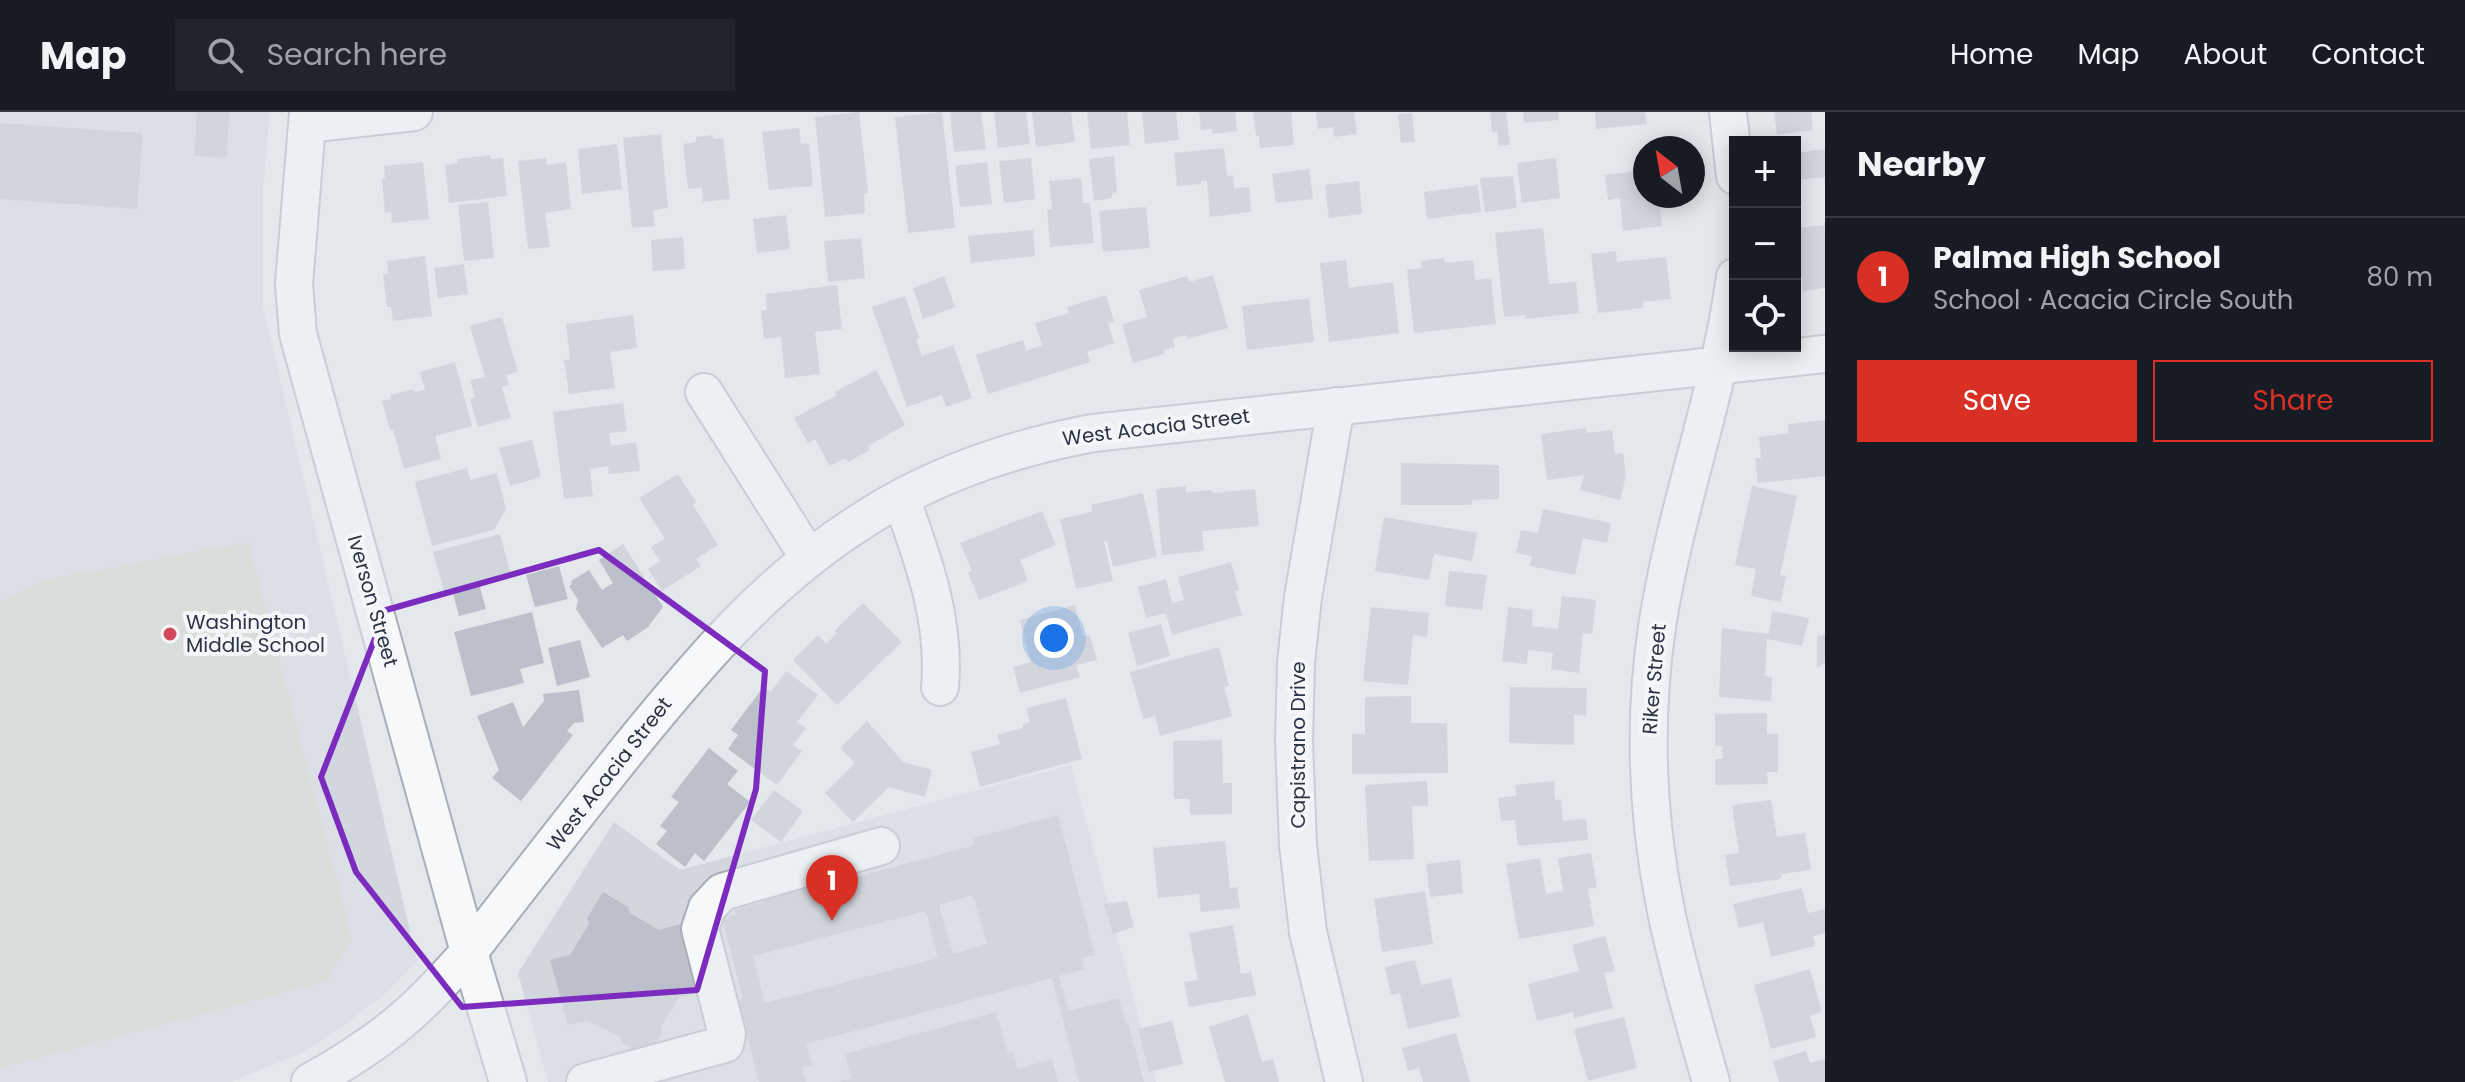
<!DOCTYPE html>
<meta charset="utf-8">
<style>
:root{--surface:#171b24;--page:#20242c;--text:#f1f3f6;--muted:#9ea1a6;--line:#363941;--accent:#d93025}
body{margin:0;font-family:Poppins,sans-serif;background:var(--page);color:var(--text)}
.controls{position:absolute;right:24px;top:24px;display:grid;overflow:hidden;border-radius:0px;box-shadow:0 4px 20px #0003}
.controls button{width:72px;height:72px;display:grid;place-items:center;padding:0;border:0;border-bottom:2px solid var(--line);background:var(--surface);color:var(--text);font:40px sans-serif}
.compass{position:absolute;left:1633px;top:24px;width:72px;height:72px;border-radius:50%;background:var(--surface);box-shadow:0 4px 20px #0003;rotate:329deg}
.you{position:absolute;left:1054px;top:526px;width:28px;height:28px;margin:-20px;border:6px solid #fff;border-radius:50%;background:#1a73e8;box-shadow:0 0 0 12px #1a73e833}
.badge{display:grid;place-items:center;width:52px;height:52px;border-radius:50%;background:var(--accent);color:#fff;font-size:26px;font-weight:700}
.pin{position:absolute;translate:-50% -66px;filter:drop-shadow(0 2px 4px #0008)}
.pin::after{content:'';position:absolute;top:42px;width:28px;height:24px;background:inherit;clip-path:polygon(0 0,100% 0,50% 100%)}
.list{margin:0;padding:0;list-style:none}
h2{display:flex;justify-content:space-between;align-items:center;height:104px;margin:0;padding:0 32px;font-size:34px}
h2 small{font-size:26px;font-weight:400;color:var(--muted)}
.list li{display:grid;grid-template-columns:52px 1fr auto;gap:24px;align-items:center;box-sizing:border-box;height:120px;padding:0 32px;border-top:2px solid var(--line)}
.list b{display:block;font-size:30px;white-space:nowrap}
.list p{margin:0;font-size:26px;white-space:nowrap;color:var(--muted)}
.list em{font-size:26px;font-style:normal;color:var(--muted)}
.actions{display:flex;gap:16px;padding:24px 32px}
.actions a{flex:1;padding:18px 0;border:2px solid var(--accent);border-radius:0px;text-align:center;font-size:28px;color:var(--accent)}
.actions .main{background:var(--accent);color:#fff}
.icon{flex:none;width:44px;height:44px;fill:none;stroke:currentColor;stroke-width:2;stroke-linecap:round;stroke-linejoin:round}
.map{position:relative;flex:none;width:1825px;height:970px;overflow:hidden}
header{display:flex;align-items:center;gap:48px;box-sizing:border-box;height:112px;padding:0 40px;background:var(--surface);border-bottom:2px solid var(--line)}
header strong{font-size:38px}
nav{display:flex;gap:44px;margin-inline-start:auto;font-size:28px}
.search{width:560px;height:72px;background:var(--page);display:flex;align-items:center;gap:20px;box-sizing:border-box;padding:0 28px;border-radius:0px;color:var(--muted);font-size:30px}
main{display:flex}
aside{flex:1;background:var(--surface)}
.map>svg:first-child{display:block}
.built{fill:#d2d6de}
.green{fill:#c9d6c5}
.building{fill:#bbc0ca;fill-rule:evenodd}
.lines{fill:none;stroke-linecap:round;stroke-linejoin:round}
.minor-casing{stroke:#a9aeb7;stroke-width:40}
.minor{stroke:#f7f8fa;stroke-width:36}
.marked{fill:none;stroke:#7b2cbf;stroke-width:6;stroke-linejoin:round}
.poi-dot{fill:#d1495b;stroke:#f4f6f9;stroke-width:3}
.labels{text-anchor:middle;stroke-width:8;stroke-linejoin:round;paint-order:stroke}
.street-label{font-size:20px;fill:#2b3445;stroke:#f4f6f9}
.poi-label{font-size:20px;fill:#2b3445;stroke:#f4f6f9;text-anchor:start}
</style>
<header>
<strong>Map</strong>
<div class="search"><svg class="icon" aria-label="search" viewBox="0 0 24 24"><circle cx="10" cy="10" r="6"/><path d="M15 15l6 6"/></svg>Search here</div>
<nav><a>Home</a><a>Map</a><a>About</a><a>Contact</a></nav>
</header>
<main>
<div class="map">
<svg width="1825" height="970" viewBox="0 0 1825 970">
<rect width="100%" height="100%" fill="#e4e7ec"/>
<path class="built" d="M0 0H270L263 76V194L417 849 386 881 345 913 304 940 231 970H0Z
M1071 653 1156 970H548L518 861 614 710 680 758Z"/>
<path class="green" d="M248 430 352 826 327 869 0 956V491L40 469Z"/>
<path class="building" d="M197 0H230L226 46 194 44Z
M859 0 868 81 864 82 865 101 825 105 815 5Z
M942 0 955 116 908 121 895 5Z
M950 0H981L986 37 954 40Z
M994 0H1026L1030 32 998 36Z
M1032 0H1071L1075 30 1036 35Z
M1087 0H1127L1130 33 1091 37Z
M1142 0H1176L1179 28 1145 32Z
M1199 0H1235L1237 19 1212 22V17L1201 18Z
M1253 0H1291L1294 33 1260 36 1259 24H1256Z
M1316 0H1354L1357 22 1334 25 1333 15 1318 17Z
M1490 0H1506L1510 33 1499 34 1497 19 1492 20Z
M1523 0H1558L1559 8 1524 11Z
M1595 0H1645L1647 12 1596 17Z
M1774 0H1811L1813 18 1777 23Z
M1412 1 1415 30 1401 31 1398 2Z
M0 11 143 21 137 97 0 87Z
M799 16 801 32 809 31 813 74 769 78 762 20Z
M661 22 668 96 653 98 655 114 632 116 623 26Z
M713 23V27L723 26 730 87 703 90 702 76 688 77 683 32 696 30V25Z
M617 32 622 77 582 82 578 37Z
M1224 36 1227 64 1233 63 1234 76 1249 75 1251 100 1210 105 1207 69H1201V72L1177 74 1174 41Z
M1825 37V65L1795 68V52H1798L1797 41Z
M490 43 491 47 503 46 507 84 449 91 445 53 457 51V47Z
M1114 44 1117 80 1112 81V86L1094 89 1089 47Z
M546 46 547 53 566 50 571 97 545 101 550 135 528 137 518 49Z
M1031 46 1035 87 1004 91 999 49Z
M1556 46 1560 86 1522 91 1517 51Z
M423 50 429 107 392 111 391 100 385 101 382 67 385 66 384 54Z
M987 50 992 92 960 95 955 54Z
M1309 57 1313 87 1276 91 1272 62Z
M1645 58V84H1659L1662 114 1623 119 1620 86 1608 88 1605 63Z
M1513 64 1517 96 1485 100 1480 66Z
M1081 66 1083 91H1090L1094 131 1050 135 1047 97H1052L1049 69Z
M1359 69 1362 102 1329 106 1325 73Z
M1478 73 1481 100 1427 107 1424 80Z
M488 90 494 146 464 149 458 93Z
M1146 95 1150 136 1103 140 1099 99Z
M786 103 790 137 757 141 753 107Z
M1825 113V176L1803 179 1796 116Z
M1543 116 1549 172 1576 170 1579 201 1526 207 1525 203 1504 205 1495 121Z
M1033 118 1035 144 971 151 968 124Z
M683 125 685 157 653 159 651 128Z
M861 126 865 166 828 170 824 129Z
M1616 139 1617 150 1666 145 1671 187 1643 190V196L1598 201 1591 142Z
M425 144 432 204 393 209 391 195H387L383 162H388L387 149Z
M1444 146 1445 151 1473 148 1475 168 1491 166 1496 212 1414 221 1407 158 1422 156 1421 149Z
M1346 148 1349 176 1393 170 1399 221 1329 230 1320 151Z
M464 152 468 182 438 186 434 156Z
M1213 163 1228 216 1187 227 1186 223 1173 226 1175 235 1164 238 1165 242 1133 251 1122 212 1147 205 1139 178 1187 164 1189 170Z
M944 164 955 195 923 207 913 176Z
M837 173 842 217 815 220 820 262 785 266 781 225 764 227 761 199 767 198 766 182Z
M1106 183 1114 209 1108 211 1114 231 1087 240 1090 250 988 282 976 243 1023 228 1026 239 1042 233 1035 211 1069 201 1067 195Z
M905 184 919 226 916 227 922 244 953 233 972 286 946 295 942 283 907 295 872 195Z
M1309 186 1314 230 1247 238 1242 194Z
M633 203 637 236 610 240 615 276 569 282 564 248 570 247 566 212Z
M502 205 518 260 506 263 509 273 502 275 511 306 478 315 470 287 475 285 470 268 485 265 470 214Z
M455 250 472 314 435 324 441 347 404 357 393 317 390 318 382 289 391 287 390 283 414 277 415 280 425 278 420 260Z
M876 258 905 313 868 334 870 338 848 350 846 346 830 354 815 327 808 331 794 306 837 283 835 280Z
M623 291 627 319 609 321 611 334 636 330 640 359 609 362 608 354 590 357 593 384 564 387 553 300Z
M1825 308V364L1758 371 1755 346H1761L1759 325 1789 321 1788 312Z
M1586 316V321L1612 318 1615 342 1623 341 1626 364 1620 388 1580 378 1584 363 1547 368 1541 322Z
M532 328 541 365 510 374 499 336Z
M1401 351 1499 353V387L1472 388 1471 393H1401Z
M467 356 470 368 497 361 506 397 494 418 432 434 415 370Z
M678 362 696 390 693 393 718 433 696 447 701 454 662 479 648 457 660 449 651 435 665 427 639 386Z
M1185 374 1186 380 1212 378 1213 381 1255 377 1259 414 1202 419 1204 439 1162 443 1156 377Z
M1752 374 1797 384 1780 463 1786 464 1781 490 1751 484 1756 457 1735 453Z
M1143 381 1157 445 1113 455 1107 429H1104L1113 469 1076 477 1060 407 1092 400 1091 393Z
M1543 397 1611 411 1607 431 1583 426 1575 463 1530 454 1532 444 1516 441 1521 418 1538 421Z
M1042 399 1056 433 1020 448 1028 469 979 488 968 460 972 459 960 431Z
M1384 405 1477 421 1472 449 1434 442 1429 468 1375 459Z
M500 422 511 463 479 472 486 497 459 504 452 477 444 479 433 440Z
M623 432 663 495 648 515 627 529 623 523 602 536 576 497 578 488 569 474 572 472 571 469 589 458 602 478 613 471 599 448Z
M1231 450 1239 478 1235 479 1242 503 1172 523 1166 501 1146 506 1138 475 1166 467 1172 491 1184 488 1178 465Z
M559 454 568 487 535 495 526 463Z
M1449 459 1487 463 1482 498 1445 494Z
M1562 484 1596 488 1592 522 1583 521 1579 561 1551 557 1553 541 1528 538 1527 552 1502 549 1508 495 1533 498 1532 514 1558 517Z
M863 491 902 530 837 593 793 548 818 523 826 532 837 521 835 518Z
M1075 493 1083 524 1090 523 1097 548 1076 553 1080 565 1020 581 1013 555 1031 550 1020 508Z
M1371 495 1429 501 1427 525 1413 523 1408 573 1363 569Z
M1772 499 1809 506 1802 534 1767 527 1765 564 1772 565 1771 589 1719 585 1722 516 1769 522Z
M532 500 544 551 520 557 524 571 471 584 454 520Z
M1161 512 1170 544 1137 554 1128 521Z
M1825 522V551L1817 556V524Z
M580 528 590 565 557 574 548 536Z
M1219 535 1229 574 1224 575 1232 604 1160 624 1155 604 1143 607 1130 560Z
M786 559 818 583 797 610 806 616 793 633 802 639 777 673 728 637 738 623 731 618 764 574 771 580Z
M1510 575 1587 576 1586 604 1574 603V633L1509 631Z
M579 578 584 610 574 611 567 619 573 623 521 689 492 666 499 658 477 604 513 590 523 615 544 589 543 582Z
M1411 584V611H1447L1448 661 1352 662V622H1365V585Z
M1066 586 1082 647 980 675 971 640 1000 632 997 623 1023 616V612L1030 610 1026 596Z
M1767 601V622H1778V660H1767L1768 672 1715 673V647H1723L1722 634H1715V602Z
M867 609 903 650 932 658 925 685 889 675 853 710 825 681 855 651 840 636Z
M1222 628 1223 671H1232V702L1190 703V687H1174L1173 629Z
M709 636 738 659 727 672 750 690 704 749 695 741 685 755 656 732 667 719 660 714 679 690 671 685Z
M1427 669 1428 694H1412L1414 747 1369 749 1365 673Z
M1554 669 1555 688 1561 687 1563 709 1586 707 1588 728 1518 734 1515 708 1501 709 1498 686 1516 684 1515 673Z
M774 678 803 699 781 730 751 708Z
M1771 688 1777 725 1805 721 1811 758 1781 762V767L1730 774 1725 743 1739 741 1732 693Z
M1058 703 1095 843 1081 846 1084 857 1059 864 1069 899 1119 886 1126 912 1128 911 1144 970H1079L1052 866 806 932 812 953 802 955 806 970H759L738 888 743 887 722 806 735 803 734 798 764 790 762 784 848 761 849 767 975 733 973 726ZM973 783 987 832 953 842 939 793ZM926 799 938 846 765 891 753 844Z
M1225 729 1230 776 1237 775 1240 796 1201 800 1199 782 1158 786 1153 736Z
M1591 741 1597 775 1588 777 1594 814 1519 827 1506 752 1540 746 1546 782 1563 779 1558 746Z
M1460 748 1463 781 1430 785 1426 752Z
M1802 776 1808 801 1825 797V821L1813 824 1815 834 1771 845 1763 810 1739 816 1733 792Z
M1425 779 1433 832 1382 840 1374 787Z
M603 780 628 795 630 801 659 818 683 811 702 880 679 885 661 915 662 921 649 946 622 931 621 925 587 909 568 913 550 848 570 843 589 812 587 806Z
M1127 789 1134 815 1113 822 1104 792Z
M1233 813 1241 862 1251 860 1256 883 1189 895 1184 870 1198 868 1189 821Z
M1605 824 1615 859 1604 861 1613 896 1574 906 1573 900 1537 909 1528 872 1579 859 1572 833Z
M1415 848 1421 873 1451 866 1460 905 1408 917 1400 881 1391 883 1385 855Z
M1810 857 1822 900 1810 904 1816 925 1771 937 1754 873Z
M996 900 1008 941 1013 940 1018 957 1052 947 1058 970H839L851 966 845 942Z
M1248 902 1262 950 1273 947 1279 970H1225L1209 915Z
M1624 905 1637 956 1588 969 1574 917Z
M1172 909 1183 952 1149 960 1138 917Z
M1456 921 1470 970H1423L1419 956 1408 959 1402 936Z
M1806 939 1810 951 1825 947V970H1779L1773 949Z"/>
<g class="lines">
<g class="minor-casing">
<path id="minor" d="M308 0 294 172 298 222 469 840 508 970
M1728 0 1735 64
M307 12 414 0
M704 280 809 446
M1336 294 1303 485 1296 551 1294 629 1298 733 1308 820 1344 970
M901 386C923 447 946 509 940 575
M310 970C344 951 379 929 408 903 430 884 449 862 469 840 521 773 573 706 626 640 699 550 768 467 868 405 937 361 1013 336 1093 321L1825 242
M585 970 725 932 727 922 700 817 707 796 722 780 881 734
M1711 970C1695 913 1678 857 1666 799 1647 706 1643 610 1657 515 1675 397 1719 283 1735 165"/>
</g>
<use href="#minor" class="minor"/>
</g>
<path d="M0 0H1825V970H0ZM599 438 765 559 756 677 697 878 462 895 356 760 321 665 386 498Z" fill="#e4e7ec" fill-opacity=".55" fill-rule="evenodd"/>
<path class="marked" d="M599 438 765 559 756 677 697 878 462 895 356 760 321 665 386 498Z"/>
<circle class="poi-dot" cx="170" cy="522" r="8"/>
<g class="labels">
<g class="street-label">
<text transform="translate(1156 315) rotate(-7)" y="7">West Acacia Street</text>
<text transform="translate(373 489) rotate(74)" y="7">Iverson Street</text>
<text transform="translate(1654 567) rotate(-85)" y="7">Riker Street</text>
<text transform="translate(1298 633) rotate(-90)" y="7">Capistrano Drive</text>
<text transform="translate(609 662) rotate(-52)" y="7">West Acacia Street</text>
</g>
<g class="poi-label">
<text x="186" y="517">Washington<tspan x="186" dy="23">Middle School</tspan></text>
</g>
</g>
</svg>
<div class="controls">
<button>+</button>
<button>−</button>
<button><svg class="icon" aria-label="locate" viewBox="0 0 24 24"><circle cx="12" cy="12" r="6"/><path d="M12 2v4M12 18v4M2 12h4M18 12h4"/></svg></button>
</div>
<svg class="compass" viewBox="-18 -18 36 36"><path d="M0-13l5 13h-10z" fill="#e53935"/><path d="M0 13l5-13h-10z" fill="#9ea1a6"/></svg>
<div class="you"></div>
<div class="pin badge" style="left:832px;top:809px">1</div>
</div>
<aside>
<h2>Nearby<small></small></h2>
<ul class="list">
<li><span class="badge">1</span><div><b>Palma High School</b><p>School · Acacia Circle South</p></div><em>80 m</em></li>
</ul>
<div class="actions"><a class="main">Save</a><a>Share</a></div>
</aside>
</main>
